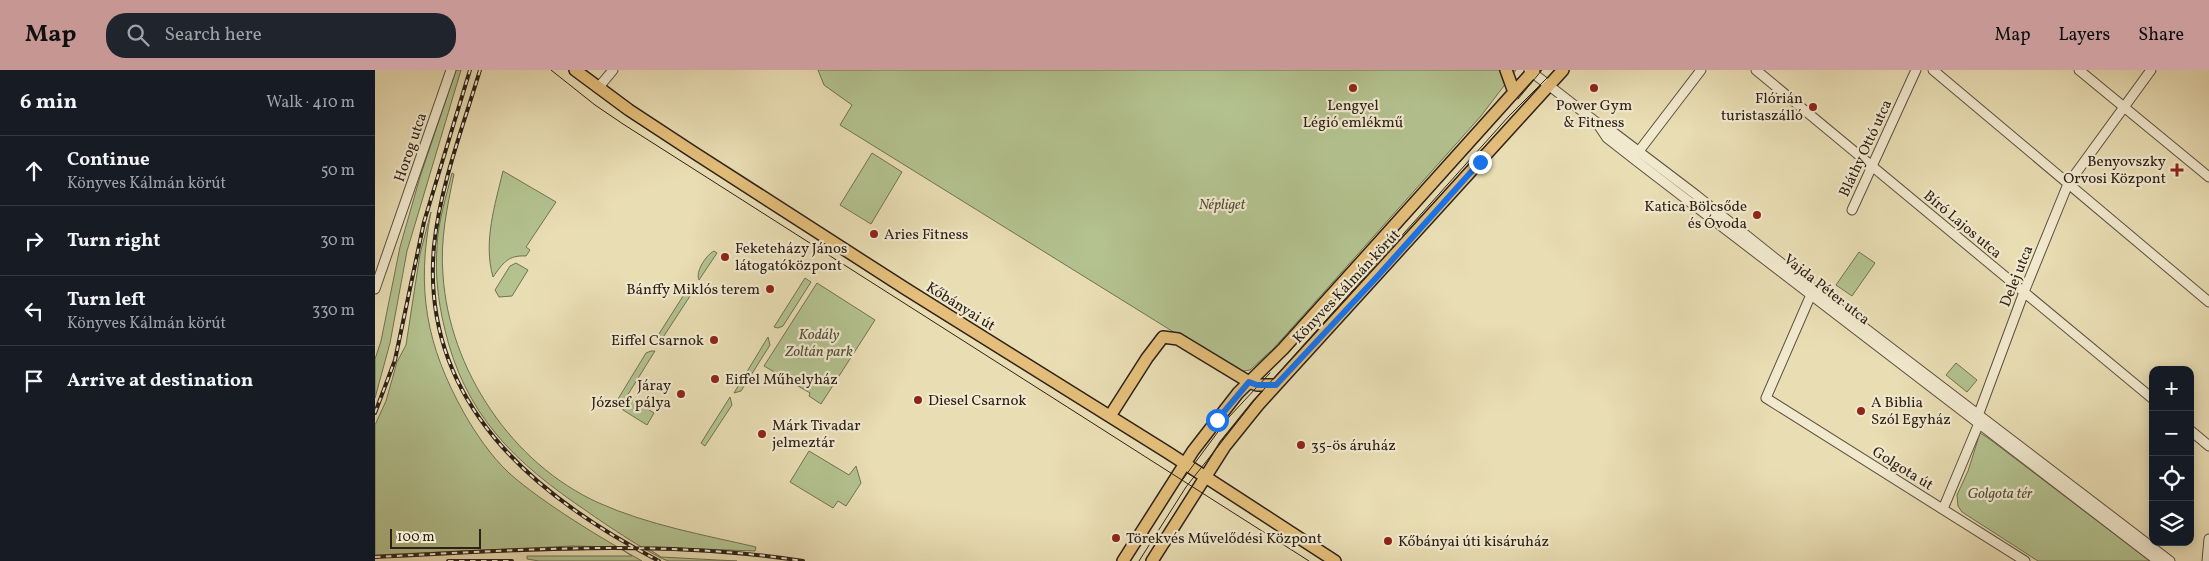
<!DOCTYPE html>
<meta charset="utf-8">
<style>
:root{--surface:#171b24;--page:#20242c;--text:#f1f3f6;--muted:#9ea1a6;--line:#363941;--accent:#c59692}
body{margin:0;font-family:Vollkorn,serif;background:var(--page);color:var(--text)}
.controls{position:absolute;right:15px;bottom:15px;display:grid;overflow:hidden;border-radius:10px;box-shadow:0 2px 12px #0003}
.controls button{width:45px;height:45px;display:grid;place-items:center;padding:0;border:0;border-bottom:1px solid var(--line);background:var(--surface);color:var(--text);font:25px sans-serif}
.scale{position:absolute;left:15px;bottom:12px;width:91px;box-sizing:border-box;padding-left:5px;border:2px solid #2d2118;border-top:0;font-size:14px;line-height:18px;white-space:nowrap;color:#2d2118;-webkit-text-stroke:4px #f1e9ce;paint-order:stroke}
.stop{position:absolute;width:15px;height:15px;margin:-11px;border:4px solid #1a73e8;border-radius:50%;background:#fff}
.stop.end{background:#1a73e8;border-color:#fff;box-shadow:0 1px 5px #0008}
.list{margin:0;padding:0;list-style:none}
h2{display:flex;justify-content:space-between;align-items:center;height:65px;margin:0;padding:0 20px;font-size:21px}
h2 small{font-size:16px;font-weight:400;color:var(--muted)}
.list li{display:grid;grid-template-columns:32px 1fr auto;gap:15px;align-items:center;box-sizing:border-box;height:70px;padding:0 20px;border-top:1px solid var(--line)}
.list b{display:block;font-size:19px;white-space:nowrap}
.list p{margin:0;font-size:16px;white-space:nowrap;color:var(--muted)}
.list em{font-size:16px;font-style:normal;color:var(--muted)}
.icon{flex:none;width:28px;height:28px;fill:none;stroke:currentColor;stroke-width:2;stroke-linecap:round;stroke-linejoin:round}
.map{position:relative;flex:none;width:1834px;height:491px;overflow:hidden}
header{display:flex;align-items:center;gap:30px;box-sizing:border-box;height:70px;padding:0 25px;background:var(--accent);color:#111}
header strong{font-size:24px}
nav{display:flex;gap:28px;margin-inline-start:auto;font-size:18px}
.search{width:350px;height:45px;background:var(--page);display:flex;align-items:center;gap:12px;box-sizing:border-box;padding:0 18px;border-radius:20px;color:var(--muted);font-size:19px}
main{display:flex}
aside{flex:1;background:var(--surface)}
.map>svg:first-child{display:block}
.green{fill:#b3c28f;stroke:#707254}
.lines{fill:none;stroke-linecap:round;stroke-linejoin:round}
.minor-casing{stroke:#5c503f;stroke-width:11}
.major-casing{stroke:#2d2118;stroke-width:14}
.minor{stroke:#f1e9ce;stroke-width:9}
.major{stroke:#e4be7a;stroke-width:11}
.tram{stroke:#2d2118;stroke-width:1}
.rail-casing{stroke:#2d2118;stroke-width:4}
.rail{stroke:#f1e9ce;stroke-width:2;stroke-dasharray:5.5;stroke-linecap:butt}
.route{stroke:#1a73e8;stroke-width:6}
.poi-dot{fill:#8f2418;stroke:#f1e9ce;stroke-width:2}
.labels{text-anchor:middle;stroke-width:4.5;stroke-linejoin:round;paint-order:stroke}
.poi-label{font-size:15px;fill:#2d2118;stroke:#f1e9ce;text-anchor:start}
.street-label{font-size:15px;fill:#2d2118;stroke:#f1e9ce}
.park-label{font-size:15px;font-style:italic;fill:#55513c;stroke:#f1e9ce}
</style>
<header>
<strong>Map</strong>
<div class="search"><svg class="icon" aria-label="search" viewBox="0 0 24 24"><circle cx="10" cy="10" r="6"/><path d="M15 15l6 6"/></svg>Search here</div>
<nav><a>Map</a><a>Layers</a><a>Share</a></nav>
</header>
<main>
<aside>
<h2>6 min<small>Walk · 410 m</small></h2>
<ul class="list">
<li><svg class="icon" aria-label="ahead" viewBox="0 0 24 24"><path d="M12 20V5M6 11l6-6 6 6"/></svg><div><b>Continue</b><p>Könyves Kálmán körút</p></div><em>50 m</em></li>
<li><svg class="icon" aria-label="right" viewBox="0 0 24 24"><path d="M7 20v-9h11M14 6l5 5-5 5"/></svg><div><b>Turn right</b></div><em>30 m</em></li>
<li><svg class="icon" aria-label="left" viewBox="0 0 24 24"><path d="M17 20v-9H6M10 6l-5 5 5 5"/></svg><div><b>Turn left</b><p>Könyves Kálmán körút</p></div><em>330 m</em></li>
<li><svg class="icon" aria-label="arrive" viewBox="0 0 24 24"><path d="M6 21V4h12l-3 4 3 4H6"/></svg><div><b>Arrive at destination</b></div></li>
</ul>
</aside>
<div class="map">
<svg width="1834" height="491" viewBox="0 0 1834 491">
<rect width="100%" height="100%" fill="#e9ddb3"/>
<filter id="stains"><feTurbulence type="fractalNoise" baseFrequency=".004" numOctaves="4"/><feColorMatrix values="0 0 0 0 .2 0 0 0 0 .09 0 0 0 0 .02 0 0 0 .5 -.17"/></filter>
<radialGradient id="worn" r=".72"><stop offset=".6" stop-color="#630" stop-opacity="0"/><stop offset="1" stop-color="#630" stop-opacity=".3"/></radialGradient>
<path class="green" d="M81 0H86L32 181 15 273 0 328V289L6 271 25 177 45 107Z
M443 0H1141L1106 46 899 278 875 300 863 302 465 55 477 35 449 15Z
M497 83 527 102 496 154 465 135Z
M128 101 181 132 151 177 155 180 151 186C133 185 128 193 118 207 108 172 120 135 128 101Z
M77 103 79 104C72 138 65 170 68 205 74 299 137 394 224 433 273 455 329 465 381 477L380 481 271 477 286 487 362 491C340 491 316 491 294 491 284 490 225 451 213 442 140 393 89 345 69 256 63 230 60 204 62 177 63 152 71 127 77 103Z
M56 142C41 219 51 275 89 343 101 364 116 386 134 403 169 434 226 468 267 491H164L152 489V486H257L243 477 197 476 0 485V355L11 331 22 292 31 275 45 184Z
M339 181 342 183 324 210C320 202 331 185 339 181Z
M1484 182 1500 193 1477 226 1461 215Z
M141 193 153 200 137 226 124 227 120 220 135 196Z
M430 208 436 212 408 256 403 258 399 257Z
M442 213 500 250 446 334 434 326 435 323 389 296Z
M315 219 319 220 283 275 282 267 310 223Z
M393 267 395 275 366 321 359 323Z
M276 281H280L252 326 279 343 272 355 248 340 243 329 271 283Z
M1581 293 1602 310 1592 322 1571 305Z
M355 327 357 335 330 376 326 373Z
M1605 363 1613 368 1775 491H1663L1587 442 1583 436 1582 425 1593 401Z
M434 381 474 405 481 396 486 413 471 436 463 431 458 438 415 412Z"/>
<g class="lines">
<g class="minor-casing">
<path id="minor" d="M1154 0 1221 52 1238 62 1321 125 1431 213 1795 491
M1381 0 1778 329
M1558 0 1834 232
M1704 0 1834 107
M223 18 238 0
M1224 56 1232 68 1264 93 1783 491
M1261 85 1326 0
M1477 140 1541 0
M0 219 76 0
M1438 220 1391 328 1650 491
M1815 360 1834 376
M1568 439 1604 353V343L1649 222 1693 114 1776 0
M1832 491 1834 469"/>
</g>
<g class="major-casing">
<path id="major" d="M200 0 254 40 318 82 531 219 792 382 960 491
M1131 0 1139 22
M735 346 772 288 788 267 803 269 874 312 882 315H901
M748 491 818 381 863 323 908 279 1159 0
M777 491 850 376 883 335 1188 0"/>
</g>
<use href="#minor" class="minor"/>
<use href="#major" class="major"/>
<path class="tram" d="M176 0 220 35 248 54 934 491
M1143 29 1167 0
M808 409 854 347 895 303
M764 491 811 417 882 327 1134 46 1180 0"/>
<g class="rail-casing">
<path id="rail" d="M105 0C88 57 65 116 59 176 45 332 159 426 284 491
M0 343 20 290 49 152 95 0
M0 487C142 480 287 469 428 491
M73 491H137"/>
</g>
<use href="#rail" class="rail"/>
</g>
<g class="lines">
<path class="route" d="M842 350 874 312 882 315H901L1001 208 1105 92"/>
</g>
<g class="poi-dot">
<circle cx="978" cy="18" r="5"/>
<circle cx="1219" cy="18" r="5"/>
<circle cx="1438" cy="37" r="5"/>
<path d="M1799.5 92.5h5v5h5v5h-5v5h-5v-5h-5v-5h5z"/>
<circle cx="1382" cy="145" r="5"/>
<circle cx="499" cy="164" r="5"/>
<circle cx="350" cy="187" r="5"/>
<circle cx="395" cy="219" r="5"/>
<circle cx="339" cy="270" r="5"/>
<circle cx="340" cy="309" r="5"/>
<circle cx="306" cy="324" r="5"/>
<circle cx="543" cy="330" r="5"/>
<circle cx="1486" cy="341" r="5"/>
<circle cx="387" cy="364" r="5"/>
<circle cx="926" cy="375" r="5"/>
<circle cx="741" cy="468" r="5"/>
<circle cx="1013" cy="471" r="5"/>
</g>
<g class="labels">
<g class="poi-label">
<text x="1428" y="33" text-anchor="end">Flórián<tspan x="1428" dy="17">turistaszálló</tspan></text>
<text x="978" y="40" text-anchor="middle">Lengyel<tspan x="978" dy="17">Légió emlékmű</tspan></text>
<text x="1219" y="40" text-anchor="middle">Power Gym<tspan x="1219" dy="17">&amp; Fitness</tspan></text>
<text x="1791" y="96" text-anchor="end">Benyovszky<tspan x="1791" dy="17">Orvosi Központ</tspan></text>
<text x="1372" y="141" text-anchor="end">Katica Bölcsőde<tspan x="1372" dy="17">és Óvoda</tspan></text>
<text x="509" y="169">Aries Fitness</text>
<text x="360" y="183">Feketeházy János<tspan x="360" dy="17">látogatóközpont</tspan></text>
<text x="385" y="224" text-anchor="end">Bánffy Miklós terem</text>
<text x="329" y="275" text-anchor="end">Eiffel Csarnok</text>
<text x="350" y="314">Eiffel Műhelyház</text>
<text x="296" y="320" text-anchor="end">Járay<tspan x="296" dy="17">József pálya</tspan></text>
<text x="553" y="335">Diesel Csarnok</text>
<text x="1496" y="337">A Biblia<tspan x="1496" dy="17">Szól Egyház</tspan></text>
<text x="397" y="360">Márk Tivadar<tspan x="397" dy="17">jelmeztár</tspan></text>
<text x="936" y="380">35-ös áruház</text>
<text x="751" y="473">Törekvés Művelődési Központ</text>
<text x="1023" y="476">Kőbányai úti kisáruház</text>
</g>
<g class="street-label">
<text transform="translate(35 77) rotate(-71)" y="5">Horog utca</text>
<text transform="translate(1490 78) rotate(-65)" y="5">Bláthy Ottó utca</text>
<text transform="translate(1588 154) rotate(40)" y="5">Bíró Lajos utca</text>
<text transform="translate(1641 206) rotate(-68)" y="5">Delej utca</text>
<text transform="translate(971 216) rotate(-47)" y="5">Könyves Kálmán körút</text>
<text transform="translate(1452 219) rotate(38)" y="5">Vajda Péter utca</text>
<text transform="translate(586 236) rotate(32)" y="5">Kőbányai út</text>
<text transform="translate(1528 398) rotate(32)" y="5">Golgota út</text>
</g>
<g class="park-label">
<text x="847" y="139">Népliget</text>
<text x="444" y="269">Kodály<tspan x="444" dy="17">Zoltán park</tspan></text>
<text x="1625" y="428">Golgota tér</text>
</g>
</g>
<rect width="100%" height="100%" filter="url(#stains)"/>
<rect width="100%" height="100%" fill="url(#worn)"/>
</svg>
<div class="controls">
<button>+</button>
<button>−</button>
<button><svg class="icon" aria-label="locate" viewBox="0 0 24 24"><circle cx="12" cy="12" r="6"/><path d="M12 2v4M12 18v4M2 12h4M18 12h4"/></svg></button>
<button><svg class="icon" aria-label="layers" viewBox="0 0 24 24"><path d="M12 4l9 5-9 5-9-5zM3 14l9 5 9-5"/></svg></button>
</div>
<div class="scale">100 m</div>
<div class="stop" style="left:842px;top:350px"></div>
<div class="stop end" style="left:1105px;top:92px"></div>
</div>
</main>
